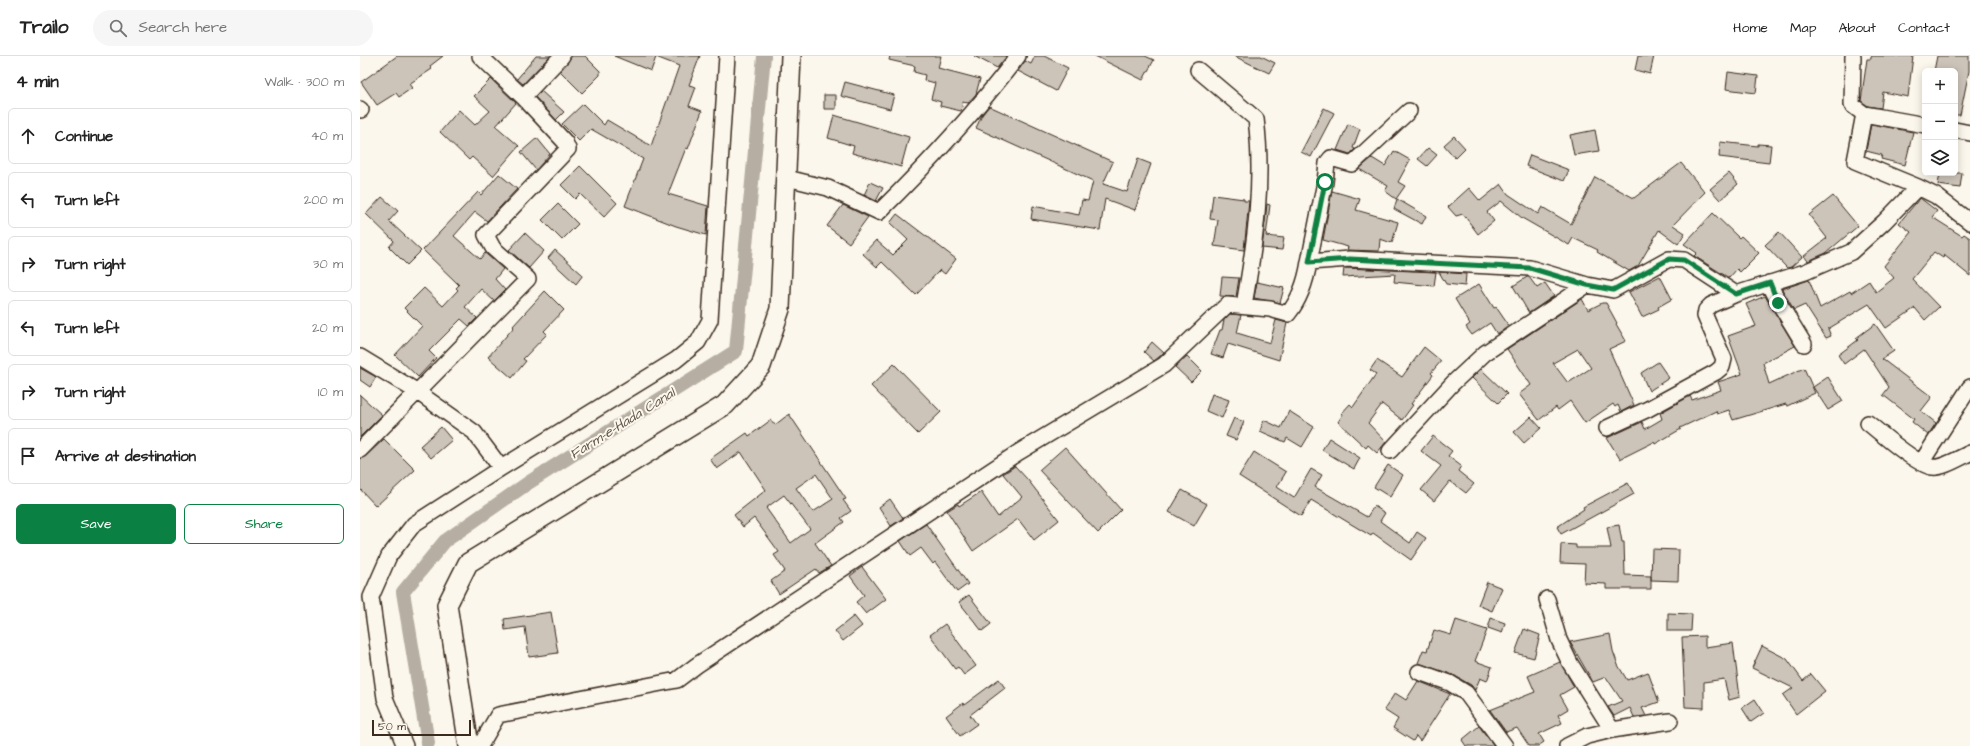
<!DOCTYPE html>
<meta charset="utf-8">
<style>
:root{--surface:#fff;--page:#f6f6f6;--text:#222;--muted:#767676;--line:#e0e0e0;--accent:#0b8043}
body{margin:0;font-family:"Architects Daughter",sans-serif;background:var(--page);color:var(--text)}
.controls{position:absolute;right:12px;top:12px;display:grid;overflow:hidden;border-radius:6px;box-shadow:0 2px 10px #0003}
.controls button{width:36px;height:36px;display:grid;place-items:center;padding:0;border:0;border-bottom:1px solid var(--line);background:var(--surface);color:var(--text);font:20px sans-serif}
.scale{position:absolute;left:12px;bottom:10px;width:99px;box-sizing:border-box;padding-left:4px;border:2px solid #3b2a1e;border-top:0;font-size:11px;line-height:14px;white-space:nowrap;color:#3b2a1e;-webkit-text-stroke:3px #fbf7ec;paint-order:stroke}
.stop{position:absolute;width:12px;height:12px;margin:-9px;border:3px solid #0b8043;border-radius:50%;background:#fff}
.stop.end{background:#0b8043;border-color:#fff;box-shadow:0 1px 4px #0008}
.list{margin:0;padding:0;list-style:none}
h2{display:flex;justify-content:space-between;align-items:center;height:52px;margin:0;padding:0 16px;font-size:17px}
h2 small{font-size:13px;font-weight:400;color:var(--muted)}
.list li{display:grid;grid-template-columns:26px 1fr auto;gap:12px;align-items:center;box-sizing:border-box;height:56px;margin:0 8px 8px;padding:0 8px;border:1px solid var(--line);border-radius:6px}
.list b{display:block;font-size:15px;white-space:nowrap}
.list em{font-size:13px;font-style:normal;color:var(--muted)}
.actions{display:flex;gap:8px;padding:12px 16px}
.actions a{flex:1;padding:9px 0;border:1px solid var(--accent);border-radius:6px;text-align:center;font-size:14px;color:var(--accent)}
.actions .main{background:var(--accent);color:#fff}
.icon{flex:none;width:22px;height:22px;fill:none;stroke:currentColor;stroke-width:2;stroke-linecap:round;stroke-linejoin:round}
.map{position:relative;flex:none;width:1610px;height:690px;overflow:hidden}
header{display:flex;align-items:center;gap:24px;box-sizing:border-box;height:56px;padding:0 20px;background:var(--surface);border-bottom:1px solid var(--line)}
header strong{font-size:19px}
nav{display:flex;gap:22px;margin-inline-start:auto;font-size:14px}
.search{width:280px;height:36px;background:var(--page);display:flex;align-items:center;gap:10px;box-sizing:border-box;padding:0 14px;border-radius:22px;color:var(--muted);font-size:15px}
main{display:flex}
aside{flex:1;background:var(--surface)}
.map>svg:first-child{display:block}
.lines{fill:none;stroke-linecap:round;stroke-linejoin:round}
.canal{stroke:#b6aea2;stroke-width:14}
.building{fill:#ccc4b9;stroke:#3b2a1e;fill-rule:evenodd}
.minor-casing{stroke:#3b2a1e;stroke-width:18}
.tertiary-casing{stroke:#3b2a1e;stroke-width:22}
.minor{stroke:#fbf7ec;stroke-width:15}
.tertiary{stroke:#fbf7ec;stroke-width:19}
.route{stroke:#0b8043;stroke-width:5}
.labels{text-anchor:middle;stroke-width:4;stroke-linejoin:round;paint-order:stroke}
.water-label{font-size:14px;font-style:italic;fill:#605246;stroke:#fbf7ec}
</style>
<header>
<strong>Trailo</strong>
<div class="search"><svg class="icon" aria-label="search" viewBox="0 0 24 24"><circle cx="10" cy="10" r="6"/><path d="M15 15l6 6"/></svg>Search here</div>
<nav><a>Home</a><a>Map</a><a>About</a><a>Contact</a></nav>
</header>
<main>
<aside>
<h2>4 min<small>Walk · 300 m</small></h2>
<ul class="list">
<li><svg class="icon" aria-label="ahead" viewBox="0 0 24 24"><path d="M12 20V5M6 11l6-6 6 6"/></svg><div><b>Continue</b></div><em>40 m</em></li>
<li><svg class="icon" aria-label="left" viewBox="0 0 24 24"><path d="M17 20v-9H6M10 6l-5 5 5 5"/></svg><div><b>Turn left</b></div><em>200 m</em></li>
<li><svg class="icon" aria-label="right" viewBox="0 0 24 24"><path d="M7 20v-9h11M14 6l5 5-5 5"/></svg><div><b>Turn right</b></div><em>30 m</em></li>
<li><svg class="icon" aria-label="left" viewBox="0 0 24 24"><path d="M17 20v-9H6M10 6l-5 5 5 5"/></svg><div><b>Turn left</b></div><em>20 m</em></li>
<li><svg class="icon" aria-label="right" viewBox="0 0 24 24"><path d="M7 20v-9h11M14 6l5 5-5 5"/></svg><div><b>Turn right</b></div><em>10 m</em></li>
<li><svg class="icon" aria-label="arrive" viewBox="0 0 24 24"><path d="M6 21V4h12l-3 4 3 4H6"/></svg><div><b>Arrive at destination</b></div></li>
</ul>
<div class="actions"><a class="main">Save</a><a>Share</a></div>
</aside>
<div class="map">
<svg width="1610" height="690" viewBox="0 0 1610 690">
<rect width="100%" height="100%" fill="#fbf7ec"/>
<filter id="ink" filterUnits="userSpaceOnUse"><feTurbulence type="fractalNoise" baseFrequency=".025" numOctaves="2"/><feDisplacementMap in="SourceGraphic" scale="8" xChannelSelector="R" yChannelSelector="G"/><feConvolveMatrix kernelMatrix="1 2 1 2 8 2 1 2 1" color-interpolation-filters="sRGB"/></filter>
<g filter="url(#ink)">
<g class="lines">
<path class="canal" d="M68 687 43 536 85 485 168 427 376 295 404 0"/>
</g>
<path class="building" d="M37 0H83L70 10 72 13 49 28 52 32 39 41 36 37 17 49 1 26Z
M176 0H190L163 28 157 23Z
M212 0H225L240 15V19L222 37 200 15Z
M254 0H340L329 29 336 31 329 50 342 55 328 93 326 92 308 138 348 150 346 179 316 170 265 150 283 103 231 73 219 85 202 68 223 48 244 69 247 64 291 90 319 10 296 1 291 15Z
M530 0H581L578 12 620 23 616 38 608 47 603 46 601 55 580 50 581 46 571 43 575 27 564 24 565 19 554 16 555 10 529 4Z
M614 0H647L637 12Z
M675 0H684L708 12 696 35 658 15 665 5 671 8Z
M735 0H785L794 4 783 24Z
M874 0H901L915 7 909 17Z
M1278 0H1294L1290 18 1275 14Z
M1511 0H1553L1548 41 1523 36 1521 52 1508 50 1501 45 1507 3H1511Z
M1577 0H1609V15L1600 59H1595V15H1574Z
M1368 16 1398 20 1396 37 1366 33Z
M131 23 156 47 136 70 159 90 133 120 112 101 109 104 80 76 99 54 115 69 130 55 114 40Z
M485 26 534 39 530 53 481 40Z
M181 35 204 56 196 64 175 41Z
M464 39H476V53H464Z
M629 50 753 106 743 128 767 136 778 103 791 108 775 154 745 143 740 174 671 163 673 150 719 159 722 144 728 145 733 125 616 72 622 59Z
M964 52 974 57 951 101 941 96Z
M474 59 549 81 541 111 492 97 494 90 468 82Z
M988 68 1000 73 993 92 995 93 990 98 977 94Z
M1511 68 1553 76 1545 109 1521 103 1522 99 1506 95Z
M1235 74 1239 95 1214 99 1210 79Z
M1094 80 1105 92 1095 102 1084 89Z
M177 82 190 98 176 114 161 96Z
M1360 86 1398 90V88L1411 89 1409 107 1359 101Z
M1068 92 1077 99 1067 110 1058 103Z
M1034 95 1050 104 1038 126 1045 130 1036 143 1025 135 1028 130 999 113 1012 102 1025 110Z
M1170 99 1209 114 1204 125 1166 110Z
M1321 107 1345 136 1313 169 1325 177 1318 188 1299 174 1278 210 1269 215 1237 196 1238 194 1213 182 1209 189 1162 162 1141 145 1127 156 1134 165 1118 178 1103 158 1096 160 1088 151 1109 132 1120 145 1141 128 1148 138 1178 158 1182 151 1211 168 1235 121 1274 142Z
M220 110 257 147 244 161 220 138 215 143 201 129Z
M1369 117 1378 128 1360 144 1350 133Z
M1580 117H1602L1600 132 1578 129Z
M139 118 157 133 127 165 115 156 94 180 120 203 125 197 143 213 135 223 145 234 134 245 121 233 105 251 117 262 109 270 101 263 69 295 76 302 58 321 35 299 62 270 44 252 64 232 83 250 98 234 96 232 99 229 63 194 118 136 121 139Z
M510 126 523 132 516 145 504 139Z
M972 135 1000 143 996 154 1038 166 1032 187 1020 183 1019 195 987 194 988 191 963 184Z
M853 139 884 143V145H889L884 194 854 190 858 164 850 163Z
M1473 140 1498 170 1466 197 1448 205 1444 200 1467 182 1449 159Z
M22 141 38 155 29 165 61 195 47 209 29 191 34 185 6 158Z
M1560 142 1577 155 1572 161 1602 180 1604 178 1610 182V220L1584 199 1583 202 1574 196 1552 223 1579 251 1565 264 1555 252 1526 272 1509 248 1468 273 1471 280 1466 282 1445 249 1434 254 1422 233 1449 224 1460 252 1490 235 1491 237 1509 225 1516 236 1534 222 1524 210 1551 176 1539 167Z
M1037 143 1066 160 1062 168 1034 153Z
M198 148 218 168 202 184 182 164Z
M907 148 910 149 906 180 924 182 922 194 902 192Z
M483 149 508 161 489 187 467 170Z
M1353 157 1379 182 1381 180 1399 197 1380 216 1377 213 1369 222 1334 200 1337 197 1324 188Z
M537 158 596 203 585 218 580 214 556 239 522 206 517 211 503 198 516 184 533 199 548 184 530 167Z
M1419 176 1442 201 1431 211 1427 212 1405 189Z
M165 177 184 195 169 212 149 194Z
M195 194 223 219 216 228 188 202Z
M984 212 1076 216 1074 230 1034 226 1035 218 983 221Z
M1079 216 1106 218 1105 230 1086 228Z
M1300 220 1312 243 1298 251 1299 253 1282 261 1269 236Z
M862 221 879 222 876 241 860 240Z
M1167 221H1169L1177 232 1185 227 1194 240 1169 257 1153 230Z
M897 226 924 232 920 247 894 242Z
M1119 228 1134 252 1136 251 1149 270 1137 278 1130 267 1112 279 1106 271 1110 268 1095 243Z
M185 235 204 254 184 275 187 278 163 303 166 305 152 322 128 301 154 271 153 270Z
M1405 240 1435 290 1403 307 1409 328 1444 312 1455 337 1427 350 1426 348 1373 364 1369 354 1357 358 1356 355 1320 372 1321 373 1295 388 1294 386 1260 403 1247 382 1282 366 1285 373 1302 363 1300 357 1330 340 1332 344 1361 334 1358 326 1382 318 1368 280 1396 270 1386 248Z
M1222 243 1228 254 1242 247H1246L1257 267 1256 268 1266 285 1249 293 1274 349 1261 356 1258 349 1255 351 1253 348 1225 367 1210 345 1198 354 1196 351 1179 364 1159 338 1171 329 1147 293ZM1218 293 1231 312 1208 327 1193 307Z
M870 258 881 259 877 277 910 287 916 264 927 267 919 304 868 288 863 302 851 298 860 274H862L864 264Z
M1515 268 1534 295 1522 303 1572 341 1561 355 1576 367 1568 379 1552 366 1554 363 1523 339 1529 331 1504 293 1484 308 1478 299 1498 284 1496 282Z
M792 286 804 297 794 305 784 296Z
M1064 291 1081 305 1071 317 1073 319 1051 348 1053 349 1042 364 1022 348 1008 367 1026 386 1017 397 1008 389 1006 392 978 366 983 358H981L990 348 993 351 1016 318 1010 314 1017 304 1042 321Z
M827 300 842 315 831 326 815 311Z
M1298 306 1309 322 1289 335 1281 317Z
M534 308 581 356 558 378 511 330Z
M0 312 16 321 10 331 0 324Z
M1121 313 1147 338 1138 347 1112 322Z
M1468 321 1483 345 1468 354 1453 331Z
M852 338 869 344 862 362 846 355Z
M0 339 22 359 0 381Z
M929 355 954 371 942 391 927 382 925 386 900 375 904 364 921 372Z
M429 358 486 443 483 444 491 455 481 462 484 466 455 487 471 510 459 517 456 513 419 538 411 525 425 515 414 499 419 496 394 462 383 471 374 459 406 434 381 396 357 413 350 403 387 377 389 380 411 364 415 369ZM456 418 473 443 453 456 436 432ZM424 439 450 473 431 487 406 452Z
M1171 361 1181 372 1164 387 1154 376Z
M874 362 884 366 876 384 866 380Z
M81 371 92 384 71 402 60 390Z
M1073 380 1092 395 1088 400 1101 410 1098 415 1114 428 1106 437 1090 425 1074 445 1061 434 1081 410 1061 395Z
M969 382 1000 402 994 413 962 394Z
M24 383 55 414 16 450 0 433V403L6 400Z
M705 391 761 454 738 477 679 414Z
M894 396 926 416 917 431 934 442 951 413 962 419 955 431 1007 461 1014 450 1025 457 1020 465 1050 487 1057 476 1066 482 1051 504 1013 477 1011 480 951 444 941 460 879 420Z
M1028 409 1043 419 1030 441 1014 431Z
M655 410 668 424 699 464 674 484 658 463 613 495 587 455 598 448 599 450 621 436 638 461 662 441 643 418Z
M1268 427 1274 438 1201 478 1197 471 1224 453 1223 451Z
M822 434 847 448 834 470 809 456Z
M530 443 543 462 531 470 519 451Z
M566 468 608 528 597 536 575 506 573 508 561 492 550 500 540 485Z
M1259 469 1262 486H1264L1265 519 1291 520V533H1246V528L1224 527 1225 508 1200 507 1201 488 1216 489V492H1251L1247 471Z
M1292 493 1319 494 1318 525 1291 524Z
M502 511 526 543 506 558 496 546 504 539 490 520Z
M1127 526 1142 532 1132 555 1118 549Z
M609 539 631 568 622 575 599 546Z
M191 556 198 597 169 601 165 571 145 574 144 563Z
M1308 557 1332 558 1331 575H1308Z
M494 560 502 570 483 585 475 575Z
M1131 562 1145 567 1142 577 1128 572Z
M1096 564 1127 574 1115 605 1132 611 1127 625 1120 622 1115 634 1111 629 1093 619 1058 607 1063 594 1067 595 1074 574 1091 579Z
M585 568 616 610 604 619 598 611 595 613 570 579Z
M1164 573 1180 579 1174 602 1155 597Z
M1250 578 1253 595 1258 609 1267 624 1288 616 1299 646 1282 652 1286 660 1274 661 1270 652 1254 660 1248 651 1262 645 1246 621 1233 626 1210 586Z
M1345 580V591L1373 587 1380 641 1369 644 1364 623 1344 626V652L1325 651 1322 581Z
M1402 590 1427 603 1443 625 1451 618 1465 635 1436 658 1423 639 1433 632 1392 612Z
M1200 606 1214 631 1200 639 1208 653 1198 659 1202 667 1179 678 1184 686 1178 690H1169L1157 672 1146 676 1130 654 1175 636 1168 620Z
M639 623 645 632 610 659 617 668 600 680 586 660 603 647 604 649Z
M1058 625 1090 638 1060 685 1056 680 1053 685 1033 672 1038 663 1024 654 1035 637 1046 644Z
M1395 643 1404 657 1391 666 1382 652Z
M1119 670 1134 690H1106L1102 684Z"/>
<g class="lines">
<g class="minor-casing">
<path id="minor" d="M1493 0 1492 49 1504 58 1565 69
M838 14 896 63C904 125 895 188 884 249
M163 41 202 0
M0 53 1 54
M1595 74 1610 77
M427 122 468 132 519 156C569 107 616 55 658 0
M1558 131 1576 140 1610 166
M949 206 965 126 967 107 971 102 992 108 1049 55
M1409 227 1419 247 1444 288
M0 301 56 335 114 376 141 412
M1508 367C1522 378 1557 409 1572 411 1582 413 1601 401 1610 397
M1247 372 1288 353 1356 316 1362 311 1364 303 1345 260 1346 254 1351 249 1376 238
M0 394 168 223 133 192 126 179 208 93 205 86 163 41 120 0
M1030 395 1093 327 1125 297 1227 229
M1561 407 1610 331
M1187 543 1199 584 1210 607 1252 674
M1059 616 1090 627 1106 637 1145 690
M45 690 25 642 11 541 29 500 54 468 141 412 316 304 338 286 350 264 367 0
M120 690 138 659 317 624 337 609 659 396 804 309 867 249 910 253 928 258C940 243 946 225 949 206L990 203 1170 212 1227 229 1253 234 1309 203 1324 204 1376 238 1445 216 1491 196 1524 166 1558 131 1495 105 1504 58
M1207 690 1227 680 1252 674 1310 665"/>
</g>
<g class="tertiary-casing">
<path id="tertiary" d="M109 690 87 549 108 507 365 349 401 310 420 253 431 0"/>
</g>
<use href="#minor" class="minor"/>
<use href="#tertiary" class="tertiary"/>
</g>
</g>
<g class="lines" filter="url(#ink)">
<path class="route" d="M965 126 949 206 990 203 1170 212 1227 229 1253 234 1309 203 1324 204 1376 238 1410 227 1418 247"/>
</g>
<g class="labels">
<g class="water-label">
<text transform="translate(262 367) rotate(-32)" y="5">Farm-e-Hada Canal</text>
</g>
</g>
</svg>
<div class="controls">
<button>+</button>
<button>−</button>
<button><svg class="icon" aria-label="layers" viewBox="0 0 24 24"><path d="M12 4l9 5-9 5-9-5zM3 14l9 5 9-5"/></svg></button>
</div>
<div class="scale">50 m</div>
<div class="stop" style="left:965px;top:126px"></div>
<div class="stop end" style="left:1418px;top:247px"></div>
</div>
</main>
